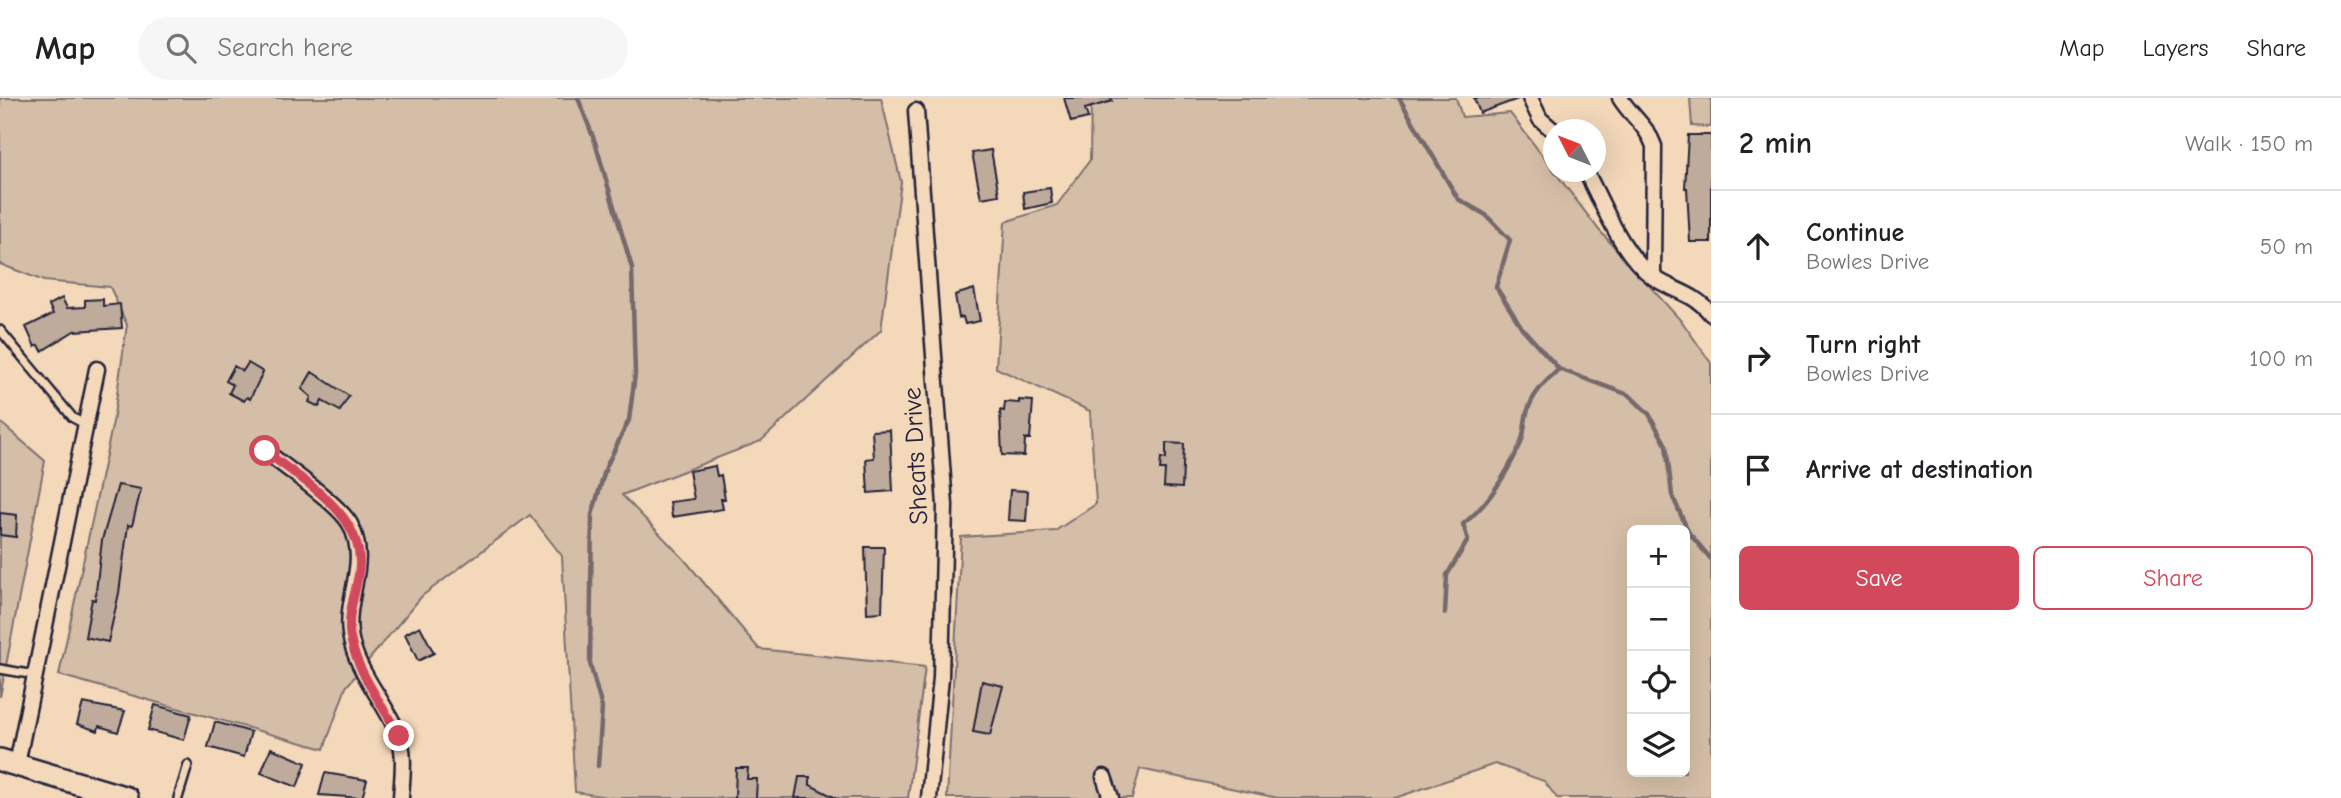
<!DOCTYPE html>
<meta charset="utf-8">
<style>
:root{--surface:#fff;--page:#f6f6f6;--text:#202124;--muted:#757577;--line:#e0e0e0;--accent:#d1495b}
body{margin:0;font-family:"Comic Neue",sans-serif;background:var(--page);color:var(--text)}
.controls{position:absolute;right:21px;bottom:21px;display:grid;overflow:hidden;border-radius:10px;box-shadow:0 7px 28px #0002}
.controls button{width:63px;height:63px;display:grid;place-items:center;padding:0;border:0;border-bottom:2px solid var(--line);background:var(--surface);color:var(--text);font:35px sans-serif}
.compass{position:absolute;left:1543px;top:21px;width:63px;height:63px;border-radius:50%;background:var(--surface);box-shadow:0 7px 28px #0002;rotate:312deg}
.stop{position:absolute;width:21px;height:21px;margin:-16px;border:5px solid #d1495b;border-radius:50%;background:#fff}
.stop.end{background:#d1495b;border-color:#fff;box-shadow:0 2px 7px #0008}
.list{margin:0;padding:0;list-style:none}
h2{display:flex;justify-content:space-between;align-items:center;height:91px;margin:0;padding:0 28px;font-size:30px}
h2 small{font-size:23px;font-weight:400;color:var(--muted)}
.list li{display:grid;grid-template-columns:46px 1fr auto;gap:21px;align-items:center;box-sizing:border-box;height:112px;padding:0 28px;border-top:2px solid var(--line)}
.list b{display:block;font-size:26px;white-space:nowrap}
.list p{margin:0;font-size:23px;white-space:nowrap;color:var(--muted)}
.list em{font-size:23px;font-style:normal;color:var(--muted)}
.actions{display:flex;gap:14px;padding:21px 28px}
.actions a{flex:1;padding:16px 0;border:2px solid var(--accent);border-radius:10px;text-align:center;font-size:24px;color:var(--accent)}
.actions .main{background:var(--accent);color:#fff}
.icon{flex:none;width:38px;height:38px;fill:none;stroke:currentColor;stroke-width:2;stroke-linecap:round;stroke-linejoin:round}
.map{position:relative;flex:none;width:1711px;height:700px;overflow:hidden}
header{display:flex;align-items:center;gap:42px;box-sizing:border-box;height:98px;padding:0 35px;background:var(--surface);border-bottom:2px solid var(--line)}
header strong{font-size:33px}
nav{display:flex;gap:38px;margin-inline-start:auto;font-size:24px}
.search{width:490px;height:63px;background:var(--page);display:flex;align-items:center;gap:18px;box-sizing:border-box;padding:0 24px;border-radius:38px;color:var(--muted);font-size:26px}
main{display:flex}
aside{flex:1;background:var(--surface)}
.map>svg:first-child{display:block}
.green{fill:#d5bea7;stroke:#7c7071;stroke-width:2;fill-rule:evenodd}
.lines{fill:none;stroke-linecap:round;stroke-linejoin:round}
.stream{stroke:#74696d;stroke-width:4.5}
.building{fill:#bfab9b;stroke:#22223b;stroke-width:2}
.lane-casing{stroke:#22223b;stroke-width:12}
.street-casing{stroke:#22223b;stroke-width:19}
.secondary-casing{stroke:#22223b;stroke-width:26}
.lane{stroke:#f3d8ba;stroke-width:7}
.street{stroke:#f3d8ba;stroke-width:14}
.secondary{stroke:#f3d8ba;stroke-width:21}
.route{stroke:#d1495b;stroke-width:9}
.labels{text-anchor:middle;stroke-width:7;stroke-linejoin:round;paint-order:stroke}
.street-label{font-size:26px;fill:#22223b;stroke:#f3d8ba}
</style>
<header>
<strong>Map</strong>
<div class="search"><svg class="icon" aria-label="search" viewBox="0 0 24 24"><circle cx="10" cy="10" r="6"/><path d="M15 15l6 6"/></svg>Search here</div>
<nav><a>Map</a><a>Layers</a><a>Share</a></nav>
</header>
<main>
<div class="map">
<svg width="1711" height="700" viewBox="0 0 1711 700">
<rect width="100%" height="100%" fill="#f3d8ba"/>
<filter id="ink" filterUnits="userSpaceOnUse"><feTurbulence type="fractalNoise" baseFrequency=".0143" numOctaves="2"/><feDisplacementMap in="SourceGraphic" scale="14" xChannelSelector="R" yChannelSelector="G"/><feConvolveMatrix kernelMatrix="1 2 1 2 8 2 1 2 1" color-interpolation-filters="sRGB"/></filter>
<g filter="url(#ink)">
<path class="green" d="M0 0H881L901 84 881 232 761 343 622 397 684 461 759 551 925 569 908 700H613L575 694 562 458 530 417 422 498 346 589 324 651 59 577 113 324 127 227 110 189 44 183 0 166Z
M1091 0H1456L1462 19 1510 15 1599 132 1683 225 1711 265V700H1557L1544 683 1495 666 1395 700H1278L1140 671 1132 700H947L961 439 1055 433 1096 406 1090 313 996 270 1005 124 1057 107 1090 62ZM1632 432H1685V674H1632Z
M1690 0H1711V29L1692 28Z
M0 324 45 363 0 599Z"/>
<g class="lines">
<path class="stream" d="M578 0 595 44 632 170 635 276 629 322 606 369 592 417 590 566 602 610 598 668
M1399 0 1458 101 1486 117 1510 142 1496 189 1522 230 1559 271 1629 297 1649 316 1666 347 1672 397 1689 435 1711 461
M1445 515 1447 477 1468 442 1463 426C1488 407 1507 375 1520 347 1525 337 1524 325 1527 315 1532 296 1545 284 1559 271"/>
</g>
<path class="building" d="M1064 0H1111L1112 3 1085 11 1088 20 1071 24Z
M1474 0H1518V1L1480 15Z
M1688 37H1711V144H1690L1687 90H1685Z
M991 52 999 97 981 100 972 55Z
M1050 90 1052 105 1025 111 1023 94Z
M974 191 980 223 965 226 963 219 959 220 955 197Z
M62 200 67 210 85 209V202L103 201V208L120 206 122 230 74 233 42 253 39 247 35 249 26 229 53 216 49 207Z
M248 265 263 274 250 301 247 299 244 303 229 295 233 287 226 283 234 268 243 273Z
M312 274 349 298 340 313 322 303 319 309 309 304 311 299 302 291Z
M1019 302 1033 303 1030 341H1025L1024 358 1002 357 1000 312 1004 313 1005 304 1019 305Z
M890 332 893 393 868 395 866 361 874 360 872 333Z
M1166 345 1184 346 1182 390 1164 389 1165 372H1160L1161 360 1166 361Z
M715 368 717 378 721 377 725 401H721L723 411 672 419 670 404 694 401 689 373Z
M118 387 141 391 132 428 128 427 119 495 108 544 85 539 92 501 95 502 102 442Z
M1010 392 1028 393 1026 423 1008 422Z
M0 415 17 417 16 439 0 437Z
M865 449H884L882 514 867 515Z
M420 528 434 555 418 563 405 536Z
M982 583 1003 588 990 637 973 634Z
M83 605 125 613 118 634 99 628 98 633 77 626Z
M155 607 191 617 184 642 148 632Z
M215 624 251 634 244 659 208 649Z
M271 650 306 665 297 689 261 675Z
M736 670H748L747 681H757L756 700H735Z
M325 675 367 682 362 700 319 697Z
M799 679H810V687L836 700H795Z"/>
<g class="lines">
<g class="lane-casing">
<path id="lane" d="M0 232 73 320 85 326
M0 571 35 577
M178 700 188 667"/>
</g>
<g class="street-casing">
<path id="street" d="M1530 0 1540 21 1554 33
M1620 0C1631 18 1647 28 1654 48L1653 179
M916 13 945 407 941 580 929 700
M1586 74C1604 107 1621 156 1653 179 1673 193 1695 195 1711 216
M265 353C286 370 338 405 350 426 370 464 345 498 350 536 355 572 385 603 398 636 406 655 402 680 401 700
M17 666 97 271
M1104 679 1111 700"/>
</g>
<g class="secondary-casing">
<path id="secondary" d="M0 662 127 700"/>
</g>
<use href="#lane" class="lane"/>
<use href="#street" class="street"/>
<use href="#secondary" class="secondary"/>
</g>
</g>
<g class="lines" filter="url(#ink)">
<path class="route" d="M265 353C303 384 366 416 359 473 356 495 347 515 350 537 355 571 383 607 399 638"/>
</g>
<g class="labels">
<g class="street-label">
<text transform="translate(915 358) rotate(-93)" y="9">Sheats Drive</text>
</g>
</g>
</svg>
<div class="controls">
<button>+</button>
<button>−</button>
<button><svg class="icon" aria-label="locate" viewBox="0 0 24 24"><circle cx="12" cy="12" r="6"/><path d="M12 2v4M12 18v4M2 12h4M18 12h4"/></svg></button>
<button><svg class="icon" aria-label="layers" viewBox="0 0 24 24"><path d="M12 4l9 5-9 5-9-5zM3 14l9 5 9-5"/></svg></button>
</div>
<svg class="compass" viewBox="-18 -18 36 36"><path d="M0-13l5 13h-10z" fill="#e53935"/><path d="M0 13l5-13h-10z" fill="#757577"/></svg>
<div class="stop" style="left:265px;top:353px"></div>
<div class="stop end" style="left:399px;top:638px"></div>
</div>
<aside>
<h2>2 min<small>Walk · 150 m</small></h2>
<ul class="list">
<li><svg class="icon" aria-label="ahead" viewBox="0 0 24 24"><path d="M12 20V5M6 11l6-6 6 6"/></svg><div><b>Continue</b><p>Bowles Drive</p></div><em>50 m</em></li>
<li><svg class="icon" aria-label="right" viewBox="0 0 24 24"><path d="M7 20v-9h11M14 6l5 5-5 5"/></svg><div><b>Turn right</b><p>Bowles Drive</p></div><em>100 m</em></li>
<li><svg class="icon" aria-label="arrive" viewBox="0 0 24 24"><path d="M6 21V4h12l-3 4 3 4H6"/></svg><div><b>Arrive at destination</b></div></li>
</ul>
<div class="actions"><a class="main">Save</a><a>Share</a></div>
</aside>
</main>
